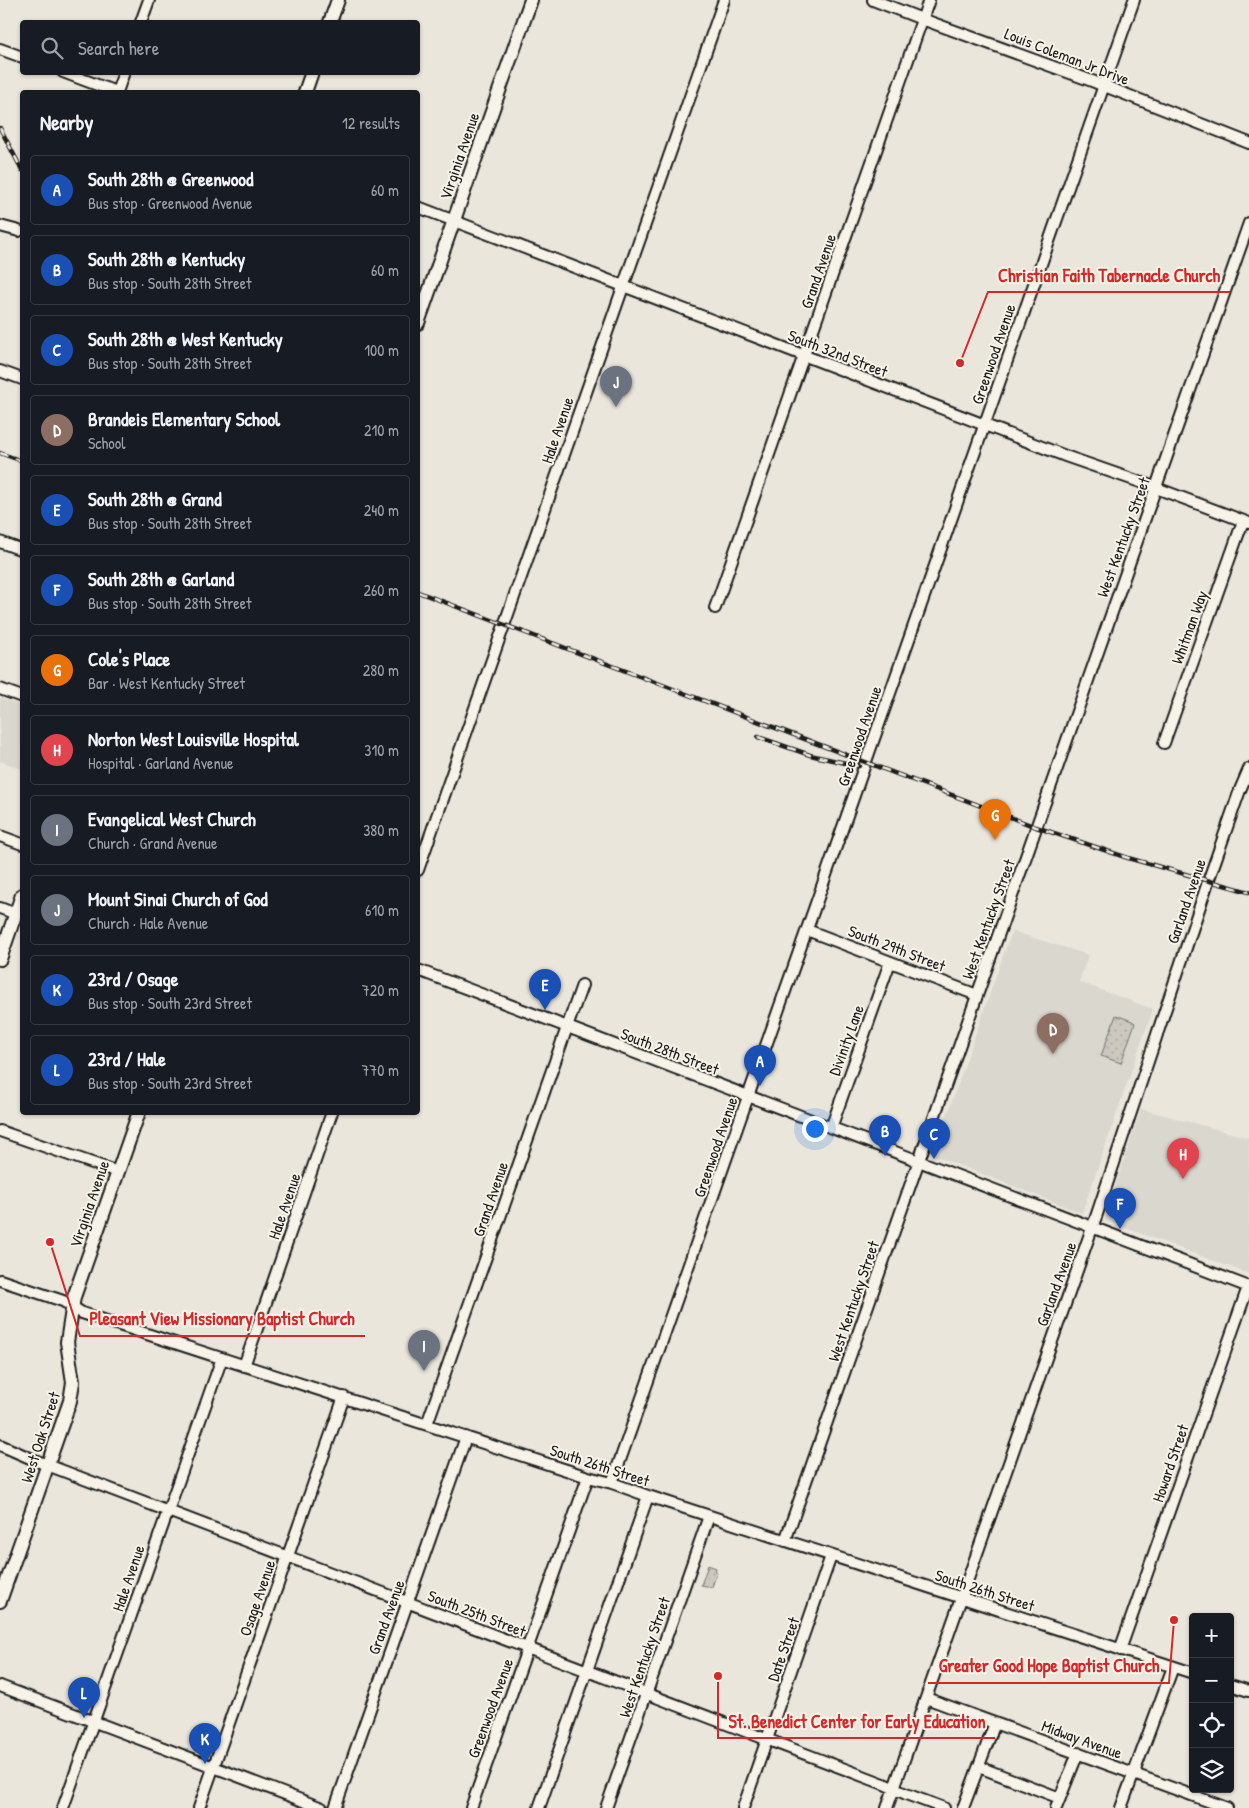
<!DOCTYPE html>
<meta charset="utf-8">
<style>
:root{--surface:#171b24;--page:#20242c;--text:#f1f3f6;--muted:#9ea1a6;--line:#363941;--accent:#0f766e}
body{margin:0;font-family:"Patrick Hand",sans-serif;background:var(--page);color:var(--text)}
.controls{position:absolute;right:15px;bottom:15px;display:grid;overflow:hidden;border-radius:5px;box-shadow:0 1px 4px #0004}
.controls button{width:45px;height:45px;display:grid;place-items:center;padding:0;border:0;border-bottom:1px solid var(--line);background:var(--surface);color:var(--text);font:25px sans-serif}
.you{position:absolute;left:814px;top:1128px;width:18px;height:18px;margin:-12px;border:4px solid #fff;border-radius:50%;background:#1a73e8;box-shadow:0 0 0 8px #1a73e833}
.badge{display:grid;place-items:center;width:32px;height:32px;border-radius:50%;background:var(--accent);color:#fff;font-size:16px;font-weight:700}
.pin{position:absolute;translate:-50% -41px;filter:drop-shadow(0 1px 2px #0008)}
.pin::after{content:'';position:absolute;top:26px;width:18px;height:15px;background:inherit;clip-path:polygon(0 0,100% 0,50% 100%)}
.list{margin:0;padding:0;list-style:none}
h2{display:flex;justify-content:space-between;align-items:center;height:65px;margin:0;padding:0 20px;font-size:21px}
h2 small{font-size:16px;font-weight:400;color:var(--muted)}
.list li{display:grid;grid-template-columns:32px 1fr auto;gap:15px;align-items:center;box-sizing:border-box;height:70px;margin:0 10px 10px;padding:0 10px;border:1px solid var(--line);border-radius:5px}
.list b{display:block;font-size:19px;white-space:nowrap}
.list p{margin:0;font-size:16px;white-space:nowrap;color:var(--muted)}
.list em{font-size:16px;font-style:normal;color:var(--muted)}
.icon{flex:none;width:28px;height:28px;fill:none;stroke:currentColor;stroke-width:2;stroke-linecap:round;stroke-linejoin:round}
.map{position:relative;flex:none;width:1249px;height:1808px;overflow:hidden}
.search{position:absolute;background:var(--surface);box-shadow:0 1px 4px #0004;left:20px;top:20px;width:400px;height:55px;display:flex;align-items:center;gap:12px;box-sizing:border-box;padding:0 18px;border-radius:5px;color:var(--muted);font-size:19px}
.panel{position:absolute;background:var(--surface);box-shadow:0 1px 4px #0004;left:20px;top:90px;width:400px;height:1025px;border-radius:5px}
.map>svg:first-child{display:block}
.built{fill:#dad7ce}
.grass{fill:url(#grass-dots);stroke:#74726e}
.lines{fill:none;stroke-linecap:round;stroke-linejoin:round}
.minor-casing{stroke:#1c1c1c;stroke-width:14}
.major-casing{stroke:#1c1c1c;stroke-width:16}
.minor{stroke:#f7f3e8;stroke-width:10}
.major{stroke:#f7f3e8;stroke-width:12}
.rail-casing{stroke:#1c1c1c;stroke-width:4.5}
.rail{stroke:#f7f3e8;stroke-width:2.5;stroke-dasharray:8;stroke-linecap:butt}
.labels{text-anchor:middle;stroke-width:4;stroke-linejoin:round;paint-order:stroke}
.street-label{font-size:16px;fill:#1c1c1c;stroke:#f7f3e8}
.leader{fill:none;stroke:#d62828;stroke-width:2}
.callout-dot{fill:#d62828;stroke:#f7f3e8;stroke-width:2}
.callout-label{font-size:18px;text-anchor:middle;font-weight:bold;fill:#d62828;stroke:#f7f3e8;stroke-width:4;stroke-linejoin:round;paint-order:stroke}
</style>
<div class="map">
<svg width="1249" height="1808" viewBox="0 0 1249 1808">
<defs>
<pattern id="grass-dots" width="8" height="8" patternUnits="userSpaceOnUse" patternTransform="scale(1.25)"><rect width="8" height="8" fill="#ccc8c0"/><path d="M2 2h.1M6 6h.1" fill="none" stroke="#afaba4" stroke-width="1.8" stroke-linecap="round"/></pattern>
</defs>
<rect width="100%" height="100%" fill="#eae6dc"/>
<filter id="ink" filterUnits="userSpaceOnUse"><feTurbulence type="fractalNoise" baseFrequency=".02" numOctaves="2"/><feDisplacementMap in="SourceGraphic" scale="10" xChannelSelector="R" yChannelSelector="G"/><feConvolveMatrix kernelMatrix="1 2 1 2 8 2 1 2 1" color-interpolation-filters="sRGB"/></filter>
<g filter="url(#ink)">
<path class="built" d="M0 698 22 706V769L0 761Z
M1012 931 1088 955 1079 982 1153 1009 1082 1213 933 1155Z
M1141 1109 1249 1138V1274L1104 1220Z"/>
<path class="grass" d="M1116 1015 1132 1021 1135 1023 1121 1063 1101 1056Z
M708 1565 716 1568 715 1572 717 1573 712 1587 701 1585Z"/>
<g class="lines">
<g class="minor-casing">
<path id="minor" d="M873 0 922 19 1092 81 1249 143
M141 22 149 0
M0 49 22 57
M63 72 116 92
M117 92 124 72
M418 207 1068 457 1143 483 1249 523
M0 226 19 231
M0 371 22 379
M0 542 22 550
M715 608 929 0
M0 689 22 697
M1164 743 1243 521
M0 836 22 844
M418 870 724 0
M0 908 16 914
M807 930 977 995
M418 970 1249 1287
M831 1128 890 962
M0 1131 118 1172
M0 1280 63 1301 82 1313 588 1477 612 1483 648 1496 1193 1673
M244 1366 332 1112
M427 1424 582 985
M0 1445 37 1461 884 1784 906 1794 944 1808
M612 1483 1134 0
M785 1541 1249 223
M1120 1650 1248 1287
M1230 1685 1249 1691
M0 1686 322 1808
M926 1698 1227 1808
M979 1767 1060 1798
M63 1808 222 1358
M199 1808 344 1397
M335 1808 466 1437
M471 1808 588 1477
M539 1808 648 1496
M606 1808 709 1516
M743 1808 831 1556
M887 1808 1097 1214 1210 876 1240 790 1249 769
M963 1808 995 1723
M1056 1808 1078 1753
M1121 1808 1173 1667"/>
</g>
<g class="major-casing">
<path id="major" d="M330 22 338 0
M305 92 312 72
M418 323 531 0
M0 959 22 895
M0 1601 70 1401 73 1382 67 1342 74 1297 139 1112"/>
</g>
<use href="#minor" class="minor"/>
<use href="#major" class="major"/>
<g class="rail-casing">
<path id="rail" d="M0 128 22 170
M0 453 22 461
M418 592 1036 827 1128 858 1249 892
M758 737 810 755 859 766"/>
</g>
<use href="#rail" class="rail"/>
</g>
</g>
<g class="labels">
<g class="street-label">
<text transform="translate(1067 56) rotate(21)" y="6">Louis Coleman Jr Drive</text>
<text transform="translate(459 156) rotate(-71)" y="6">Virginia Avenue</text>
<text transform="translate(818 271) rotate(-71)" y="6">Grand Avenue</text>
<text transform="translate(838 353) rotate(21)" y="6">South 32nd Street</text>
<text transform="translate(993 354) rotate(-71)" y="6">Greenwood Avenue</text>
<text transform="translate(557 430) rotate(-71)" y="6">Hale Avenue</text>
<text transform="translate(1123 537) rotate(-70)" y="6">West Kentucky Street</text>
<text transform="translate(1189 627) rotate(-70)" y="6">Whitman Way</text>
<text transform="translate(859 736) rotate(-71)" y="6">Greenwood Avenue</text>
<text transform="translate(1186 901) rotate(-71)" y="6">Garland Avenue</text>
<text transform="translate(988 919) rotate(-70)" y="6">West Kentucky Street</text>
<text transform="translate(897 948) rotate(21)" y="6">South 29th Street</text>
<text transform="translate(846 1040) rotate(-70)" y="6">Divinity Lane</text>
<text transform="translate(670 1051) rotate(21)" y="6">South 28th Street</text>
<text transform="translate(715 1147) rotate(-71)" y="6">Greenwood Avenue</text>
<text transform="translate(490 1199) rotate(-71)" y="6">Grand Avenue</text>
<text transform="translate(89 1204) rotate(-71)" y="6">Virginia Avenue</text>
<text transform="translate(284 1206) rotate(-71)" y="6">Hale Avenue</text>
<text transform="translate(1056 1284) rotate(-70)" y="6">Garland Avenue</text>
<text transform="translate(853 1301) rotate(-71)" y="6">West Kentucky Street</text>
<text transform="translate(40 1437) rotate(-72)" y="6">West Oak Street</text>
<text transform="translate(1170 1463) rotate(-71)" y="6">Howard Street</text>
<text transform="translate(600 1465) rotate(18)" y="6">South 26th Street</text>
<text transform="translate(128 1578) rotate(-71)" y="6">Hale Avenue</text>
<text transform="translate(985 1590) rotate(18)" y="6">South 26th Street</text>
<text transform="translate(257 1598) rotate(-71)" y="6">Osage Avenue</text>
<text transform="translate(477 1613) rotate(21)" y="6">South 25th Street</text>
<text transform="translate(386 1617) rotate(-70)" y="6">Grand Avenue</text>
<text transform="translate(783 1649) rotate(-71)" y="6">Date Street</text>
<text transform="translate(644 1657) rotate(-71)" y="6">West Kentucky Street</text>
<text transform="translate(490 1708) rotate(-70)" y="6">Greenwood Avenue</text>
<text transform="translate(1082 1739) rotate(20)" y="6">Midway Avenue</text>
</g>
</g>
<path class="leader" d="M960 363L988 292H1230M50 1242L80 1336H365M1174 1620L1169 1683H928M718 1676L718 1738H995"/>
<g class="callout-dot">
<circle cx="960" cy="363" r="5"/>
<circle cx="50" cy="1242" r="5"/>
<circle cx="1174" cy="1620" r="5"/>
<circle cx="718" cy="1676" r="5"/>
</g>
<g class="callout-label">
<text x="1109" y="282">Christian Faith Tabernacle Church</text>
<text x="222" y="1325">Pleasant View Missionary Baptist Church</text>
<text x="1049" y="1672">Greater Good Hope Baptist Church</text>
<text x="857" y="1728">St. Benedict Center for Early Education</text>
</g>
</svg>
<div class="controls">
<button>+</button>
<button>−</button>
<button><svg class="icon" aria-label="locate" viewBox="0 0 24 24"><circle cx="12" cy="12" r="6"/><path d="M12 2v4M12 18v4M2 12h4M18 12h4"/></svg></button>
<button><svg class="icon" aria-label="layers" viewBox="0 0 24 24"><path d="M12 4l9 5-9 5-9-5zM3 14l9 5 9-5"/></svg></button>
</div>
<div class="you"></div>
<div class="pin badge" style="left:760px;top:1086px;background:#1a4fb4">A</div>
<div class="pin badge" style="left:885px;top:1156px;background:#1a4fb4">B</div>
<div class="pin badge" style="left:934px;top:1159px;background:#1a4fb4">C</div>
<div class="pin badge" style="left:1053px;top:1054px;background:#8d6e63">D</div>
<div class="pin badge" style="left:545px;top:1010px;background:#1a4fb4">E</div>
<div class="pin badge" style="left:1120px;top:1229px;background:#1a4fb4">F</div>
<div class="pin badge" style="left:995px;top:840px;background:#e8710a">G</div>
<div class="pin badge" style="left:1183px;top:1179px;background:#e0444e">H</div>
<div class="pin badge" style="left:424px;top:1371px;background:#6b7280">I</div>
<div class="pin badge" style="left:616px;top:407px;background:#6b7280">J</div>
<div class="pin badge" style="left:205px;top:1764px;background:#1a4fb4">K</div>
<div class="pin badge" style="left:84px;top:1718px;background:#1a4fb4">L</div>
<div class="search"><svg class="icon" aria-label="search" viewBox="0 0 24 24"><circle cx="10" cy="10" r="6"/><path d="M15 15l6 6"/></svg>Search here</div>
<section class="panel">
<h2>Nearby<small>12 results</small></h2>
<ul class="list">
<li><span class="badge" style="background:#1a4fb4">A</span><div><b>South 28th @ Greenwood</b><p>Bus stop · Greenwood Avenue</p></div><em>60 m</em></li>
<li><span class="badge" style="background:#1a4fb4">B</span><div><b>South 28th @ Kentucky</b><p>Bus stop · South 28th Street</p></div><em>60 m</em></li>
<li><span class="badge" style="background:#1a4fb4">C</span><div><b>South 28th @ West Kentucky</b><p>Bus stop · South 28th Street</p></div><em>100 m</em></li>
<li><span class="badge" style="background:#8d6e63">D</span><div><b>Brandeis Elementary School</b><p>School</p></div><em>210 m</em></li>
<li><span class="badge" style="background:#1a4fb4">E</span><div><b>South 28th @ Grand</b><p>Bus stop · South 28th Street</p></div><em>240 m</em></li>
<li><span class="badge" style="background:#1a4fb4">F</span><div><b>South 28th @ Garland</b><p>Bus stop · South 28th Street</p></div><em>260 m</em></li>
<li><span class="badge" style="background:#e8710a">G</span><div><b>Cole's Place</b><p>Bar · West Kentucky Street</p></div><em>280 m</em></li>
<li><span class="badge" style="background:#e0444e">H</span><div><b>Norton West Louisville Hospital</b><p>Hospital · Garland Avenue</p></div><em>310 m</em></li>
<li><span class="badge" style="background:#6b7280">I</span><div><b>Evangelical West Church</b><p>Church · Grand Avenue</p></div><em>380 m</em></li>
<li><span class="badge" style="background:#6b7280">J</span><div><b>Mount Sinai Church of God</b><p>Church · Hale Avenue</p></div><em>610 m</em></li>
<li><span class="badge" style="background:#1a4fb4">K</span><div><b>23rd / Osage</b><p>Bus stop · South 23rd Street</p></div><em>720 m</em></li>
<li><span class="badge" style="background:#1a4fb4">L</span><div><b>23rd / Hale</b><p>Bus stop · South 23rd Street</p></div><em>770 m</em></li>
</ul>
</section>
</div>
